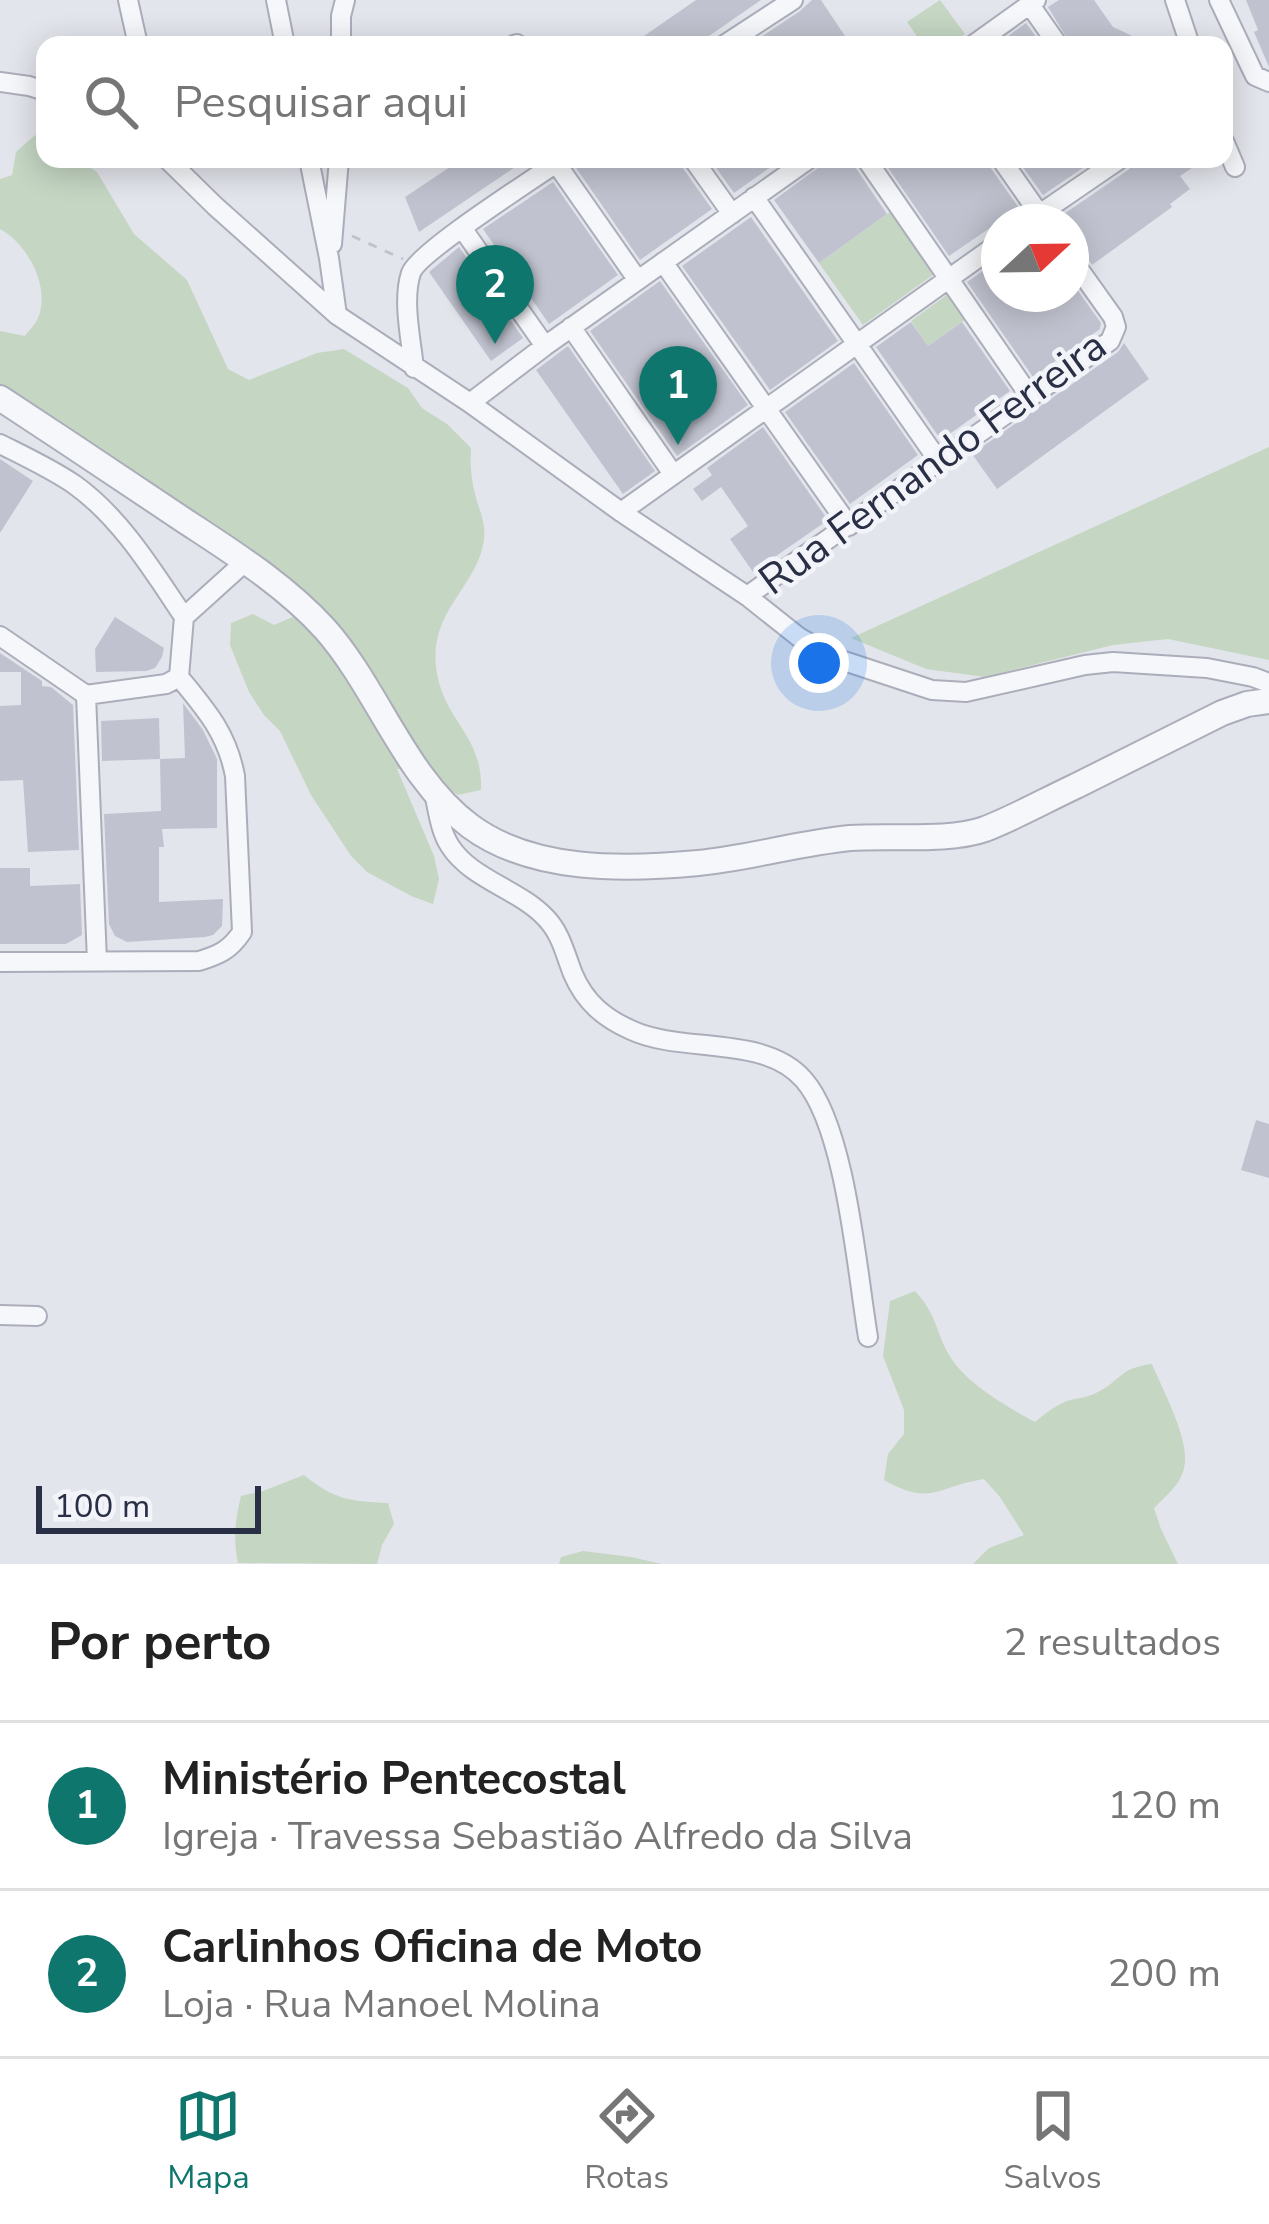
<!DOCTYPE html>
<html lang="pt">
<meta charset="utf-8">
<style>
:root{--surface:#fff;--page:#f2f2f2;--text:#222;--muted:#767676;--line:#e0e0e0;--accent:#0f766e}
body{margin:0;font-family:"Nunito Sans",sans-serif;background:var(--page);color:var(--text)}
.compass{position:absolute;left:981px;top:204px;width:108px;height:108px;border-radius:50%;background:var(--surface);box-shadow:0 6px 30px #0003;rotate:68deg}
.scale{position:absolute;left:36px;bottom:30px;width:225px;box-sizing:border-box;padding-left:12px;border:6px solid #292f45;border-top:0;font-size:33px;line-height:42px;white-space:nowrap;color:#292f45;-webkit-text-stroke:9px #f3f4f9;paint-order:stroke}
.you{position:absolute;left:819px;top:663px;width:42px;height:42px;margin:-30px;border:9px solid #fff;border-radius:50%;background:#1a73e8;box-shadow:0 0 0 18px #1a73e833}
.badge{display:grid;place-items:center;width:78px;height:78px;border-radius:50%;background:var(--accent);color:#fff;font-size:39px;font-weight:700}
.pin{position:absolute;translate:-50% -99px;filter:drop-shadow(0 3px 6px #0008)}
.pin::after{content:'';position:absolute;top:63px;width:42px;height:36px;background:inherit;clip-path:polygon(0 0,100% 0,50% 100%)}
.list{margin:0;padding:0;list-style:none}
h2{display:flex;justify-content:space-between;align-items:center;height:156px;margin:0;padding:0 48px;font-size:51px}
h2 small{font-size:39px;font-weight:400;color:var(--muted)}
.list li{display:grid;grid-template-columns:78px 1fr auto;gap:36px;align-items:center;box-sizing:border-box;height:168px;padding:0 48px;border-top:3px solid var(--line)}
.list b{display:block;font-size:45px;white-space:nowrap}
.list p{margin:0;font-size:39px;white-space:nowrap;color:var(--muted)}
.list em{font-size:39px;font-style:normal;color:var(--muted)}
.icon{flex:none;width:66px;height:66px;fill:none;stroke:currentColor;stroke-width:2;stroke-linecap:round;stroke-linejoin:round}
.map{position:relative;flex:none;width:1269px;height:1564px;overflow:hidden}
.search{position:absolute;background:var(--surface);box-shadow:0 6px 30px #0003;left:36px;right:36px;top:36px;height:132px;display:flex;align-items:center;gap:30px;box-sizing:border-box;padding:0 42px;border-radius:24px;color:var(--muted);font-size:45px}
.sheet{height:492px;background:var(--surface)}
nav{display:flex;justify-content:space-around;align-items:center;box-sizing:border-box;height:168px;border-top:3px solid var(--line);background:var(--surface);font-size:33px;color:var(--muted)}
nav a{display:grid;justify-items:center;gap:6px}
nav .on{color:var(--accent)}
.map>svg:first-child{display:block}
.green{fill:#c5d6c3}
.building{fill:#c0c3cf}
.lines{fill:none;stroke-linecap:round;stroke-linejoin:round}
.minor-casing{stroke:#abaeba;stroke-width:22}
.tertiary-casing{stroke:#abaeba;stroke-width:28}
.path{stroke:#c1c3cb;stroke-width:3;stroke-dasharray:9 9;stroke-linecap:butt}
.minor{stroke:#f6f7fa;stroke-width:18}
.tertiary{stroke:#f6f7fa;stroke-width:24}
.labels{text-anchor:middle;stroke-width:9;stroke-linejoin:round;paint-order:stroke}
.street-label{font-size:42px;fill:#292f45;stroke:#f3f4f9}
</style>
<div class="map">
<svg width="1269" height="1564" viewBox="0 0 1269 1564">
<rect width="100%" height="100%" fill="#e3e5ec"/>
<path class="green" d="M940 0 965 34 950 45H923L907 22Z
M35 135 45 143V159H78L97 172 134 234 187 280 228 369 249 380 317 353 344 349 408 388 422 408 447 424 471 448C470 464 471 478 475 494 479 510 486 522 484 539 478 589 423 613 438 678 447 722 483 737 481 790L458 795 419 769H397L434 856 439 879 433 904 411 896 367 872 351 856 311 795 280 731 264 715 249 692 230 645 231 623 253 614 274 625 295 616 264 584 242 577 231 556 0 405V331L25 336C31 328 38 322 40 312 48 282 26 243 0 229V179L12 175 16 152Z
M893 210 937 272 863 325 819 263Z
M948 294 966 319 928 346 911 321Z
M1269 447V660L1168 639 1113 645 985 677 926 669 851 638Z
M915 1291C939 1317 935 1333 951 1358 967 1384 1009 1408 1035 1422 1045 1414 1054 1406 1067 1401 1076 1398 1086 1398 1094 1394 1122 1381 1118 1368 1152 1364 1163 1391 1191 1441 1184 1468 1181 1484 1165 1497 1154 1508L1161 1529 1178 1564H973L989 1548 1024 1535 1000 1497 984 1479C938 1486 931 1507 884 1480L888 1454 904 1434V1410L883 1356 890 1301Z
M304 1475C335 1500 349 1501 388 1503L394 1524 382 1545 377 1564 238 1563C233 1539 235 1520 241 1496L263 1491Z
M583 1551 631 1557 662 1564H559L561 1557Z"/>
<path class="building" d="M696 0H761L696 45H631Z
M812 0H821L851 45H749L800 11Z
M1059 0H1094L1113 27 1152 45H1071L1048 7Z
M1246 0H1269V67L1254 32 1258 30Z
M1026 23 1042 45H996Z
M462 159H527L419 232 405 197Z
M583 159H680L682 167 712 209 640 260 574 165Z
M710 159H782L734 193Z
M830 159H853L855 167 887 214 819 263 774 200Z
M882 159H988L990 167 1019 208 949 256Z
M1017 159H1096L1043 195Z
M1139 159H1205L1180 176 1190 189 1170 204 1172 207 1092 265 1081 249 1071 245V222H1058V218L1128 170Z
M553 182 618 275 549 324 483 229Z
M751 217 838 341 770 390 682 266Z
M459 247 523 338 491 361 429 272Z
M999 260V294H1071V281L1101 323 1100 329 1033 377 967 282Z
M660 281 748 405 677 456 590 331Z
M911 322 928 346 962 322 1010 391 941 440 876 347Z
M1124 343 1149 379 997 489 972 454 1118 352Z
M568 346 655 471 623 494 536 370Z
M854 363 918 455 850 504 785 412Z
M763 427 828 520 753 572 730 539 748 526 721 487 702 501 693 489 712 475 707 468Z
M0 459 33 481 0 533Z
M115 617 164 648 162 657 155 668 146 671 96 672 95 649Z
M0 653 42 681V686L51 687 73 705 79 850 28 852 23 780 0 781V706L21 705V672H0Z
M183 703 203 730 217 759V828L162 829 164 847H159V902L223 899 222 926 213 935 205 937 127 942 115 936 109 924 104 814 161 811 160 759 102 761 101 721 159 718 160 759 185 758Z
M0 868H30V886L80 884 82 935 66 944H0Z
M1256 1120 1269 1124V1178L1241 1170Z"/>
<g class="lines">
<g class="minor-casing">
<path id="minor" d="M128 0 138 45
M276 0 285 45
M1175 0 1190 45
M1219 0 1255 76 1269 82
M1030 5 1058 45
M341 45V16L345 0
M514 45 517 44
M724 45 793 0
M973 45 1036 0
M0 82 29 86 45 91
M1224 141 1235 167
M167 159 215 206 337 315 470 403 621 512 747 596 800 638 838 659 932 690 966 692 1085 665 1113 662 1207 668 1253 677 1269 683
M309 159 329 258 337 315
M693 159 732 214
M866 159 1029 395
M1001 159 1045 222
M556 163 637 279
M754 197 938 460
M1028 222 1120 159
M462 228 545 346
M332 244 339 159
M663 262 849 526
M571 327 673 474
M414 368C411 339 402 300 411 273 418 252 537 177 562 159
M470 403 545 346 809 159
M0 444C26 457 52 469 75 485 121 518 153 571 184 617
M621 512 999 243
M747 596 1110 341 1116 327 1113 317 1071 258
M0 636 86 695 166 684 179 677
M86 695 97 961
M434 793C438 810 440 831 450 846 471 879 518 889 545 917 561 933 565 954 573 974 585 1002 604 1018 631 1030 682 1054 765 1034 804 1080 846 1128 857 1272 868 1337
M0 962 199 961C219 955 230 950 242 932L235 776C227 733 206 710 179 677L184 617 246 561
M0 1315 37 1316"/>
</g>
<g class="tertiary-casing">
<path id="tertiary" d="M0 398C61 438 121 478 182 519 232 552 284 584 325 629 378 689 405 778 470 826 532 872 624 870 698 863 749 858 799 843 850 838 890 835 949 842 985 829 1016 817 1046 800 1076 786 1125 762 1173 737 1222 713L1247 704 1269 701"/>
</g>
<path class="path" d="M352 236 403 259"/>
<use href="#minor" class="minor"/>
<use href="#tertiary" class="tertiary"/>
</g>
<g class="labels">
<g class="street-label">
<text transform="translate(932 462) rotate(-36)" y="15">Rua Fernando Ferreira</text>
</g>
</g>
</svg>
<svg class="compass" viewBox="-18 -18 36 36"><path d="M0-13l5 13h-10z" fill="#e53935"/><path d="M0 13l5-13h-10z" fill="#767676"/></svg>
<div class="scale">100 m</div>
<div class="you"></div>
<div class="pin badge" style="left:678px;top:445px">1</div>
<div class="pin badge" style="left:495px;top:344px">2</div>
<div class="search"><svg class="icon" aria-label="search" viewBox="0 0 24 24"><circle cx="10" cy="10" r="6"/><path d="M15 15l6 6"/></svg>Pesquisar aqui</div>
</div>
<section class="sheet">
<h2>Por perto<small>2 resultados</small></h2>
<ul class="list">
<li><span class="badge">1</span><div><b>Ministério Pentecostal</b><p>Igreja · Travessa Sebastião Alfredo da Silva</p></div><em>120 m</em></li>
<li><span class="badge">2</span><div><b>Carlinhos Oficina de Moto</b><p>Loja · Rua Manoel Molina</p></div><em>200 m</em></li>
</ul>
</section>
<nav>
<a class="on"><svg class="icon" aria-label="map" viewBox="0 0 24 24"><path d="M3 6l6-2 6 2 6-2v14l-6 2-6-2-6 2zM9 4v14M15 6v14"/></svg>Mapa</a>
<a><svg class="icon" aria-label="directions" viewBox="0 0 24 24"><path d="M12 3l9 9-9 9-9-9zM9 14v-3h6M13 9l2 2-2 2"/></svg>Rotas</a>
<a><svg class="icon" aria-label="saved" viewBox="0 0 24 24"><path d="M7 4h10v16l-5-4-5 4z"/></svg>Salvos</a>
</nav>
